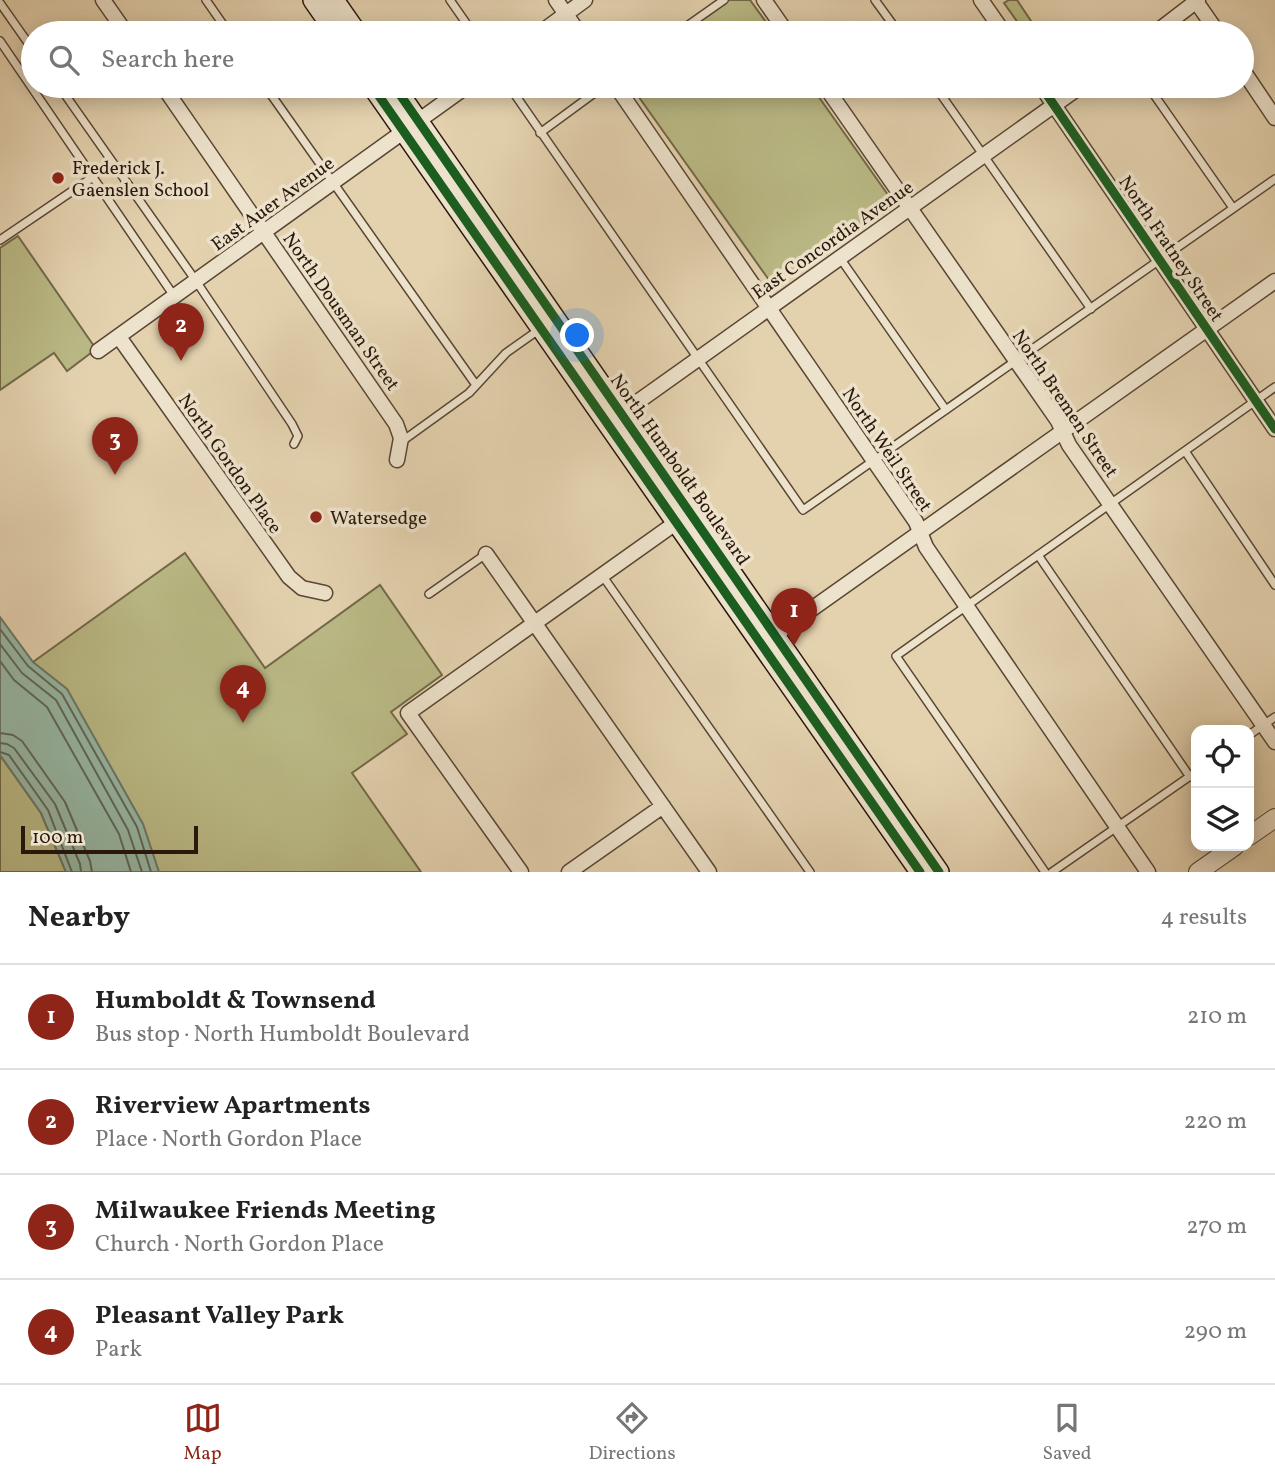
<!DOCTYPE html>
<meta charset="utf-8">
<style>
:root{--surface:#fff;--page:#f6f6f6;--text:#222;--muted:#767676;--line:#e0e0e0;--accent:#8f2418}
body{margin:0;font-family:Vollkorn,serif;background:var(--page);color:var(--text)}
.controls{position:absolute;right:21px;bottom:21px;display:grid;overflow:hidden;border-radius:14px;box-shadow:0 4px 18px #0003}
.controls button{width:63px;height:63px;display:grid;place-items:center;padding:0;border:0;border-bottom:2px solid var(--line);background:var(--surface);color:var(--text);font:35px sans-serif}
.scale{position:absolute;left:21px;bottom:18px;width:177px;box-sizing:border-box;padding-left:7px;border:4px solid #29180b;border-top:0;font-size:19px;line-height:24px;white-space:nowrap;color:#29180b;-webkit-text-stroke:5px #ede2cb;paint-order:stroke}
.you{position:absolute;left:578px;top:336px;width:24px;height:24px;margin:-18px;border:5px solid #fff;border-radius:50%;background:#1a73e8;box-shadow:0 0 0 10px #1a73e833}
.badge{display:grid;place-items:center;width:46px;height:46px;border-radius:50%;background:var(--accent);color:#fff;font-size:23px;font-weight:700}
.pin{position:absolute;translate:-50% -58px;filter:drop-shadow(0 2px 4px #0008)}
.pin::after{content:'';position:absolute;top:37px;width:24px;height:21px;background:inherit;clip-path:polygon(0 0,100% 0,50% 100%)}
.list{margin:0;padding:0;list-style:none}
h2{display:flex;justify-content:space-between;align-items:center;height:91px;margin:0;padding:0 28px;font-size:30px}
h2 small{font-size:23px;font-weight:400;color:var(--muted)}
.list li{display:grid;grid-template-columns:46px 1fr auto;gap:21px;align-items:center;box-sizing:border-box;height:105px;padding:0 28px;border-top:2px solid var(--line)}
.list b{display:block;font-size:26px;white-space:nowrap}
.list p{margin:0;font-size:23px;white-space:nowrap;color:var(--muted)}
.list em{font-size:23px;font-style:normal;color:var(--muted)}
.icon{flex:none;width:38px;height:38px;fill:none;stroke:currentColor;stroke-width:2;stroke-linecap:round;stroke-linejoin:round}
.map{position:relative;flex:none;width:1275px;height:872px;overflow:hidden}
.search{position:absolute;background:var(--surface);box-shadow:0 4px 18px #0003;left:21px;right:21px;top:21px;height:77px;display:flex;align-items:center;gap:18px;box-sizing:border-box;padding:0 24px;border-radius:38px;color:var(--muted);font-size:26px}
.sheet{height:511px;background:var(--surface)}
nav{display:flex;justify-content:space-around;align-items:center;box-sizing:border-box;height:98px;border-top:2px solid var(--line);background:var(--surface);font-size:19px;color:var(--muted)}
nav a{display:grid;justify-items:center;gap:4px}
nav .on{color:var(--accent)}
.map>svg:first-child{display:block}
.green{fill:#baba86;stroke:#726948;stroke-width:2}
.water{fill:#97b8a6;stroke:#6b7868;stroke-width:2}
.lines{fill:none;stroke-linecap:round;stroke-linejoin:round}
.shore{stroke:#606858;stroke-width:2}
.service-casing{stroke:#584634;stroke-width:10}
.minor-casing{stroke:#584634;stroke-width:17}
.tertiary-casing{stroke:#584634;stroke-width:20}
.secondary-casing{stroke:#29180b;stroke-width:22}
.service{stroke:#ede2cb;stroke-width:7}
.minor{stroke:#ede2cb;stroke-width:14}
.tertiary{stroke:#ede2cb;stroke-width:18}
.secondary{stroke:#ede2cb;stroke-width:19}
.cycleway-casing{stroke:#ede2cb;stroke-width:13}
.cycleway{stroke:#1b5e20;stroke-width:9}
.poi-dot{fill:#8f2418;stroke:#ede2cb;stroke-width:2.5}
.labels{text-anchor:middle;stroke-width:7;stroke-linejoin:round;paint-order:stroke}
.poi-label{font-size:19px;fill:#29180b;stroke:#ede2cb;text-anchor:start}
.street-label{font-size:19px;fill:#29180b;stroke:#ede2cb}
</style>
<div class="map">
<svg width="1275" height="872" viewBox="0 0 1275 872">
<rect width="100%" height="100%" fill="#e4d2af"/>
<filter id="stains"><feTurbulence type="fractalNoise" baseFrequency=".00286" numOctaves="4"/><feColorMatrix values="0 0 0 0 .2 0 0 0 0 .09 0 0 0 0 .02 0 0 0 .5 -.17"/></filter>
<radialGradient id="worn" r=".72"><stop offset=".6" stop-color="#630" stop-opacity="0"/><stop offset="1" stop-color="#630" stop-opacity=".3"/></radialGradient>
<path class="green" d="M729 0H750L774 33H682Z
M1009 0H1017L1031 21 1021 27 1004 3Z
M631 86H811L893 202 774 287Z
M18 236 96 349 67 371 54 353 0 390V248Z
M185 553 265 668 380 585 442 675 391 712 407 734 352 773 421 872H156L33 662Z
M0 755 41 813 66 872H0Z"/>
<path class="water" d="M0 617 33 662 67 689 143 824 159 872H66L41 813 0 755Z"/>
<g class="lines">
<path class="shore" d="M0 629 28 666 62 694 137 827 151 872
M0 644 22 673 56 700 128 830 142 872
M0 661 14 680 47 707 119 834 131 872
M0 733 13 735 22 741 65 802 90 861 92 872
M0 743 7 744 14 748 55 804 80 864 81 872
M0 752 9 755 48 810 72 872"/>
<g class="service-casing">
<path id="service" d="M206 0 229 33
M450 0 473 33
M875 0 899 33
M0 3 33 50
M677 33 724 0
M0 41 174 296
M59 86 196 281 292 424 298 436 294 444
M265 86 476 385
M509 86 803 510 1275 179
M935 86 1091 309
M1148 86 1233 208
M540 133 604 86
M0 240 93 177
M840 258 946 410
M401 442 469 393 506 353 540 329
M1185 451 1275 585
M1038 555 1190 777
M602 575 810 872
M429 594 486 554
M1249 735 1275 717
M1045 872 896 656 1275 387
M1052 872 1196 772"/>
</g>
<g class="minor-casing">
<path id="minor" d="M103 0 126 33
M556 0 579 33
M764 0 787 33
M981 0 1004 33
M1195 0 1218 33
M540 33 585 0
M1155 33 1198 0
M1242 69 1275 118
M163 86 396 424 401 438 397 460
M616 86 916 522 926 547 1148 872
M825 86 1058 421 1069 445 1275 742
M1041 86 1275 429
M119 337 289 577 302 588 325 593
M98 351 467 86
M615 418 1081 86
M486 554 709 872
M768 640 1275 281
M521 872 408 713 684 517
M569 872 663 806"/>
</g>
<g class="tertiary-casing">
<path id="tertiary" d="M1249 836 1275 818
M1198 872 1235 846"/>
</g>
<g class="secondary-casing">
<path id="secondary" d="M313 0 336 33
M334 0 357 33
M372 86 920 872
M394 86 939 872"/>
</g>
<use href="#service" class="service"/>
<use href="#minor" class="minor"/>
<use href="#tertiary" class="tertiary"/>
<use href="#secondary" class="secondary"/>
<g class="cycleway-casing">
<path id="cycleway" d="M372 86 920 872
M394 86 939 872
M1041 86 1275 429"/>
</g>
<use href="#cycleway" class="cycleway"/>
</g>
<g class="poi-dot">
<circle cx="58" cy="178" r="7"/>
<circle cx="316" cy="517" r="7"/>
</g>
<g class="labels">
<g class="poi-label">
<text x="72" y="174">Frederick J.<tspan x="72" dy="22">Gaenslen School</tspan></text>
<text x="330" y="524">Watersedge</text>
</g>
<g class="street-label">
<text transform="translate(272 203) rotate(-36)" y="7">East Auer Avenue</text>
<text transform="translate(832 239) rotate(-35)" y="7">East Concordia Avenue</text>
<text transform="translate(1172 248) rotate(56)" y="7">North Fratney Street</text>
<text transform="translate(342 311) rotate(55)" y="7">North Dousman Street</text>
<text transform="translate(1066 403) rotate(56)" y="7">North Bremen Street</text>
<text transform="translate(888 449) rotate(56)" y="7">North Weil Street</text>
<text transform="translate(231 463) rotate(55)" y="7">North Gordon Place</text>
<text transform="translate(681 469) rotate(55)" y="7">North Humboldt Boulevard</text>
</g>
</g>
<rect width="100%" height="100%" filter="url(#stains)"/>
<rect width="100%" height="100%" fill="url(#worn)"/>
</svg>
<div class="controls">
<button><svg class="icon" aria-label="locate" viewBox="0 0 24 24"><circle cx="12" cy="12" r="6"/><path d="M12 2v4M12 18v4M2 12h4M18 12h4"/></svg></button>
<button><svg class="icon" aria-label="layers" viewBox="0 0 24 24"><path d="M12 4l9 5-9 5-9-5zM3 14l9 5 9-5"/></svg></button>
</div>
<div class="scale">100 m</div>
<div class="you"></div>
<div class="pin badge" style="left:794px;top:646px">1</div>
<div class="pin badge" style="left:181px;top:361px">2</div>
<div class="pin badge" style="left:115px;top:475px">3</div>
<div class="pin badge" style="left:243px;top:723px">4</div>
<div class="search"><svg class="icon" aria-label="search" viewBox="0 0 24 24"><circle cx="10" cy="10" r="6"/><path d="M15 15l6 6"/></svg>Search here</div>
</div>
<section class="sheet">
<h2>Nearby<small>4 results</small></h2>
<ul class="list">
<li><span class="badge">1</span><div><b>Humboldt &amp; Townsend</b><p>Bus stop · North Humboldt Boulevard</p></div><em>210 m</em></li>
<li><span class="badge">2</span><div><b>Riverview Apartments</b><p>Place · North Gordon Place</p></div><em>220 m</em></li>
<li><span class="badge">3</span><div><b>Milwaukee Friends Meeting</b><p>Church · North Gordon Place</p></div><em>270 m</em></li>
<li><span class="badge">4</span><div><b>Pleasant Valley Park</b><p>Park</p></div><em>290 m</em></li>
</ul>
</section>
<nav>
<a class="on"><svg class="icon" aria-label="map" viewBox="0 0 24 24"><path d="M3 6l6-2 6 2 6-2v14l-6 2-6-2-6 2zM9 4v14M15 6v14"/></svg>Map</a>
<a><svg class="icon" aria-label="directions" viewBox="0 0 24 24"><path d="M12 3l9 9-9 9-9-9zM9 14v-3h6M13 9l2 2-2 2"/></svg>Directions</a>
<a><svg class="icon" aria-label="saved" viewBox="0 0 24 24"><path d="M7 4h10v16l-5-4-5 4z"/></svg>Saved</a>
</nav>
